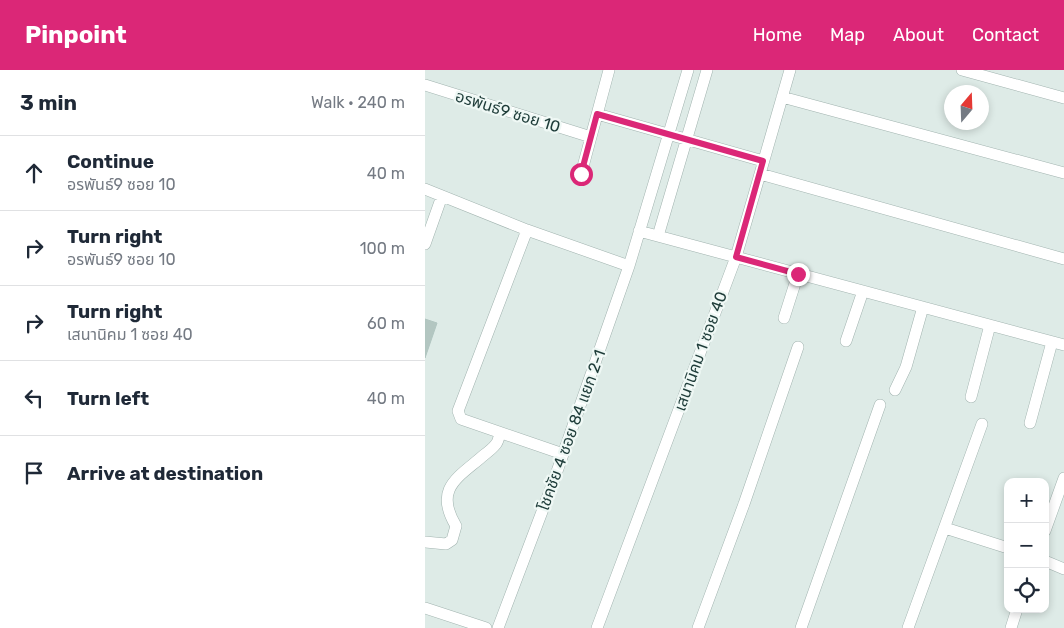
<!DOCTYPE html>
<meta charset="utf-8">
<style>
:root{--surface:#fff;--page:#f6f6f7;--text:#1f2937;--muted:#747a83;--line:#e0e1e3;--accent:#db2777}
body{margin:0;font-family:Rubik,"Noto Sans Thai",sans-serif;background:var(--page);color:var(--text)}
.controls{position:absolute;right:15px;bottom:15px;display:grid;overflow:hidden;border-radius:10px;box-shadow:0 2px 8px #0003}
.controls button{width:45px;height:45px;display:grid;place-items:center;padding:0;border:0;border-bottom:1px solid var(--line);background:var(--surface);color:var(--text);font:25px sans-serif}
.compass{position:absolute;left:519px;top:15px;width:45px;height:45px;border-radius:50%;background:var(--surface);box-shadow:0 2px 8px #0003;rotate:19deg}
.stop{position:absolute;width:15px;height:15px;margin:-11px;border:4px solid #db2777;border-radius:50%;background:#fff}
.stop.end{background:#db2777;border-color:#fff;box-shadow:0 1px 5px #0008}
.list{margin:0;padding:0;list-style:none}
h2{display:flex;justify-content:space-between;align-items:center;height:65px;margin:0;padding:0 20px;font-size:21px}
h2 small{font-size:16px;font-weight:400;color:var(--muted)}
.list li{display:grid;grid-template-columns:32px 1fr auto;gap:15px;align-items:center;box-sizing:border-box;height:75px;padding:0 20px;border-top:1px solid var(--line)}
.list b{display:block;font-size:19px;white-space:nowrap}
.list p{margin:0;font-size:16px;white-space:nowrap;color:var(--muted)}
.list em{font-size:16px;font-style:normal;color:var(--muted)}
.icon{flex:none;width:28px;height:28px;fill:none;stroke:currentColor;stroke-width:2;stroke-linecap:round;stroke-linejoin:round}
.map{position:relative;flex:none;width:639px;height:558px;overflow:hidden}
header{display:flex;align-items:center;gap:30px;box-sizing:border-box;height:70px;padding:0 25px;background:var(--accent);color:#fff}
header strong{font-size:24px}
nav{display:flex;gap:28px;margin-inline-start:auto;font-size:18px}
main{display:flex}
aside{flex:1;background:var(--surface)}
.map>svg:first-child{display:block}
.building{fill:#b3c6c1;stroke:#b0c5c0}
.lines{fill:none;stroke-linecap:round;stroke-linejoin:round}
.street-casing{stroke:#a1b3af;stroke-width:12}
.street{stroke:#fff;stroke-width:11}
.route{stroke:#db2777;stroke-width:6}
.labels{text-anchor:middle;stroke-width:4.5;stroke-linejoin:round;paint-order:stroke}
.street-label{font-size:16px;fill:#1e3c39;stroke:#eff8f5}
</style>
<header>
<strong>Pinpoint</strong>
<nav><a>Home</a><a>Map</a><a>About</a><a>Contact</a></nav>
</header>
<main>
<aside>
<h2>3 min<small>Walk · 240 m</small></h2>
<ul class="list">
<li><svg class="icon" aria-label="ahead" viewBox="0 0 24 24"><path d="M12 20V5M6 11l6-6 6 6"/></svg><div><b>Continue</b><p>อรพันธ์9 ซอย 10</p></div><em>40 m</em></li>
<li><svg class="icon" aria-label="right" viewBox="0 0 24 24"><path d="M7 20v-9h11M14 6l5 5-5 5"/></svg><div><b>Turn right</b><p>อรพันธ์9 ซอย 10</p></div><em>100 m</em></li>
<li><svg class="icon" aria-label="right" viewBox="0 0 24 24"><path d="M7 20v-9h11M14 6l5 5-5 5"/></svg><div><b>Turn right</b><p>เสนานิคม 1 ซอย 40</p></div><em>60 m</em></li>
<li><svg class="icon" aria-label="left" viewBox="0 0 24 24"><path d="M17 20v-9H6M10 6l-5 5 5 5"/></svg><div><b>Turn left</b></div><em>40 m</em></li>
<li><svg class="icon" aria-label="arrive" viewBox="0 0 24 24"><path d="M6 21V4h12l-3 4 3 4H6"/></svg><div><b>Arrive at destination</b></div></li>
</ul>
</aside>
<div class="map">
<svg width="639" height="558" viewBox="0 0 639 558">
<rect width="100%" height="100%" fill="#deebe7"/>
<path class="building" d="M0 249 12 253 0 288Z"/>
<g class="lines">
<g class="street-casing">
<path id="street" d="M537 0 639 28
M0 15 166 67
M357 27 639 103
M172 44 338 91
M156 104 184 0
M335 104 639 189
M0 119 102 160 204 196
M102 160 33 341 36 349 138 384
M214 161 639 275
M233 166 282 0
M0 174 17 126
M359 248 373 204
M421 271 438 221
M470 320 481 297 498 237
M546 327 565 255
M605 353 627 272
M520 458 583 478
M620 461 639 408
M0 472 21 474 27 470 31 456C8 418 34 407 59 385 63 382 68 378 71 374 73 372 74 367 75 363
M620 491 639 499
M0 538 61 558
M73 558 129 410 204 196 263 0
M172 558 311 187 365 0
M273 558 319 434 373 277
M376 558 455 335
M483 558 557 354
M586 558 592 539"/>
</g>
<use href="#street" class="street"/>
</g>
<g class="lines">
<path class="route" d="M156 104 172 44 338 91 311 187 373 204"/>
</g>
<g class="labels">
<g class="street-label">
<text transform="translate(83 41) rotate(17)" y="6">อรพันธ์9 ซอย 10</text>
<text transform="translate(275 281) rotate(-70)" y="6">เสนานิคม 1 ซอย 40</text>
<text transform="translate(146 360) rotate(-70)" y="6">โชคชัย 4 ซอย 84 แยก 2-1</text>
</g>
</g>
</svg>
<div class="controls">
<button>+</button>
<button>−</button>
<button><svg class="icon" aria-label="locate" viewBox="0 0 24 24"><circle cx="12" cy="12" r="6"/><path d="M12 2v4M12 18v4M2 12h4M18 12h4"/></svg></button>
</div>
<svg class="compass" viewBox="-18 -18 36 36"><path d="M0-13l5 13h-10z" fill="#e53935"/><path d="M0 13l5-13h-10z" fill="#747a83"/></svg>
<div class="stop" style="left:156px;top:104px"></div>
<div class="stop end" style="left:373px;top:204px"></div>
</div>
</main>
